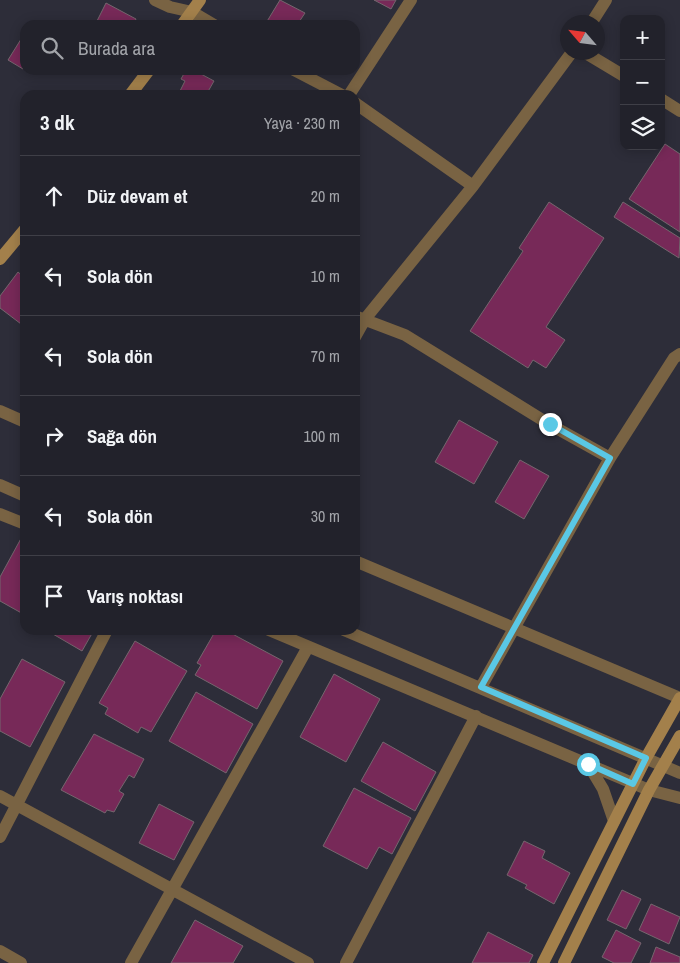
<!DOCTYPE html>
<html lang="tr">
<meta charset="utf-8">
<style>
:root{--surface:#22222b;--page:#2e2f37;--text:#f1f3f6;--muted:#a2a4a9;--line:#3f3f47}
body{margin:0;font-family:"Archivo Narrow",sans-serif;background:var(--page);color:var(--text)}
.controls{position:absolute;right:15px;top:15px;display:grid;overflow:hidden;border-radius:10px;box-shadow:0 2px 12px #0003}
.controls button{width:45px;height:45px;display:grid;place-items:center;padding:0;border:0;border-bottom:1px solid var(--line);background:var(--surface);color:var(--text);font:25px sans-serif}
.compass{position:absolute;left:560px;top:15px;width:45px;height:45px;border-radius:50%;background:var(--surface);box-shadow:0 2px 12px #0003;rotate:298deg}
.stop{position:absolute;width:15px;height:15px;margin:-11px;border:4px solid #5ac8e5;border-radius:50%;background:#fff}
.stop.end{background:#5ac8e5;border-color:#fff;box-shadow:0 1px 5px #0008}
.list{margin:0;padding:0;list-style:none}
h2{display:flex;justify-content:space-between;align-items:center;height:65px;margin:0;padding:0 20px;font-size:21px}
h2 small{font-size:16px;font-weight:400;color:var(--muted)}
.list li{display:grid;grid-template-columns:32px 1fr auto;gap:15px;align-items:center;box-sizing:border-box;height:80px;padding:0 20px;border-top:1px solid var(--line)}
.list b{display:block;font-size:19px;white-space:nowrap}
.list em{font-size:16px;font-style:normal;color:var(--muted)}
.icon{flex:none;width:28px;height:28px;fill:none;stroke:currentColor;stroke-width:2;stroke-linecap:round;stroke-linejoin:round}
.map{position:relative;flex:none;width:680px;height:963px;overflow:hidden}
.search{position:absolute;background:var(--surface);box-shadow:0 2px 12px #0003;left:20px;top:20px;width:340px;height:55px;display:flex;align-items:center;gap:12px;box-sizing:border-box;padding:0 18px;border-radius:15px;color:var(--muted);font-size:19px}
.panel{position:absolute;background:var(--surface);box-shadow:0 2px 12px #0003;left:20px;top:90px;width:340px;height:545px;border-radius:15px}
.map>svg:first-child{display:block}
.building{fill:#772958;stroke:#75666e}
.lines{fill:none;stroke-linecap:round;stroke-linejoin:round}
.street{stroke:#796343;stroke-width:12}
.secondary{stroke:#a3804b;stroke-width:12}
.route{stroke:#5ac8e5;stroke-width:6}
</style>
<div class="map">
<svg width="680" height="963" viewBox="0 0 680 963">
<rect width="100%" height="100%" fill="#2d2d39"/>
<path class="building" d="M280 0 305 13 297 25H270L266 23Z
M374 0H396L391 9Z
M106 3 136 19 133 25H95Z
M23 36 25 66 23 69 8 60Z
M186 70H203L201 74 214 81 206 95H188L180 91 185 81 181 79Z
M665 144 680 154V232L629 199Z
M549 202 604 238 546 327 565 340 546 368 533 360 528 368 470 331 523 251 519 248Z
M623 202 680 238 679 258 614 217Z
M18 272 25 278V327L0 308V296Z
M459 420 498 442 474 484 435 462Z
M520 460 549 476 524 519 495 502Z
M24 533H25V615L0 601V577Z
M46 630H94L82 651Z
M216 630H225L283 661 257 709 195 675 201 665 197 663Z
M135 641 187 671 151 732 141 727 138 733 105 714 108 708 99 703Z
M22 659 65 682 30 747 0 731V699Z
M334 674 380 699 346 762 300 737Z
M196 692 253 724 226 773 169 741Z
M94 734 144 759 134 778 129 775 119 791 124 794 114 812 107 810 105 813 61 790Z
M383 742 436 772 415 811 361 781Z
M354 788 411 818 392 854 379 847 367 869 323 846Z
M159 804 194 822 174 860 139 843Z
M524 841 545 851 542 858 570 873 554 904 525 888 527 885 507 875Z
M622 890 641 899 626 929 607 920Z
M651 904 680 917 669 944 639 930Z
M195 920 243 946 233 963H171Z
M616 930 641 943 631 963H614L602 957Z
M488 932 533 955 529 963H472Z
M656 947 680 957V963H650Z"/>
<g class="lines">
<path class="street" d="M155 0 170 7 192 12 214 25
M592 22 606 0
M584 52 624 76
M294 70 342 95
M349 95 411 0
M661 99 680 111
M355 103 473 186
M355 316 405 335 549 424 610 458
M355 337 365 319 473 186 572 52
M0 411 25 422
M0 485 25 496
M0 514 25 524
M355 561 680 698
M269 630 649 790 680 798
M344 630 680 773
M481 687 610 458 674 358 680 354
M588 764 603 789 614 821
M0 796 308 963
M0 837 107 630
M0 951 21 963
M131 963 308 647
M346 963 476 716"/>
<path class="secondary" d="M182 25 200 0
M130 95 149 70
M0 259 25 229
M543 963 646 758 680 698
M564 963 649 790 680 736"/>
</g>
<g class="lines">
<path class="route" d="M550 424 610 458 481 687 646 758 633 784 588 764"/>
</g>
</svg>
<div class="controls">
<button>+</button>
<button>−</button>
<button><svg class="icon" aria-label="layers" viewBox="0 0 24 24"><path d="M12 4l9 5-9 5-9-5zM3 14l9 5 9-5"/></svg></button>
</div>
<svg class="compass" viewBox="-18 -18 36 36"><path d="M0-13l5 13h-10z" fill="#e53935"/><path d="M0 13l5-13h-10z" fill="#a2a4a9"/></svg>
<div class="stop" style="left:588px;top:764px"></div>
<div class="stop end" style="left:550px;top:424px"></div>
<div class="search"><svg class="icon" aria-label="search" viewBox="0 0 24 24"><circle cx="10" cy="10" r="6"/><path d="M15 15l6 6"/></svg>Burada ara</div>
<section class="panel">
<h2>3 dk<small>Yaya · 230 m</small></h2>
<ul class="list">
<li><svg class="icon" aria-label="ahead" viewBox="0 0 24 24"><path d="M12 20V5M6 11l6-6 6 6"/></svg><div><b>Düz devam et</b></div><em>20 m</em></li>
<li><svg class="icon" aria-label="left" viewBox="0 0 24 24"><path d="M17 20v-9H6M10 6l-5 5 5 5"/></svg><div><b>Sola dön</b></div><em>10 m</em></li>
<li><svg class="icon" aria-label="left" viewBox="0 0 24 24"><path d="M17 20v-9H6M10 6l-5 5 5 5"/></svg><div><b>Sola dön</b></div><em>70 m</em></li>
<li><svg class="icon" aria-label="right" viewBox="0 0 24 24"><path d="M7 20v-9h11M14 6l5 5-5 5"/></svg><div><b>Sağa dön</b></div><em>100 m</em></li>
<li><svg class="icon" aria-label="left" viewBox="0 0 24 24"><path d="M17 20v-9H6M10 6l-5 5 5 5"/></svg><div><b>Sola dön</b></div><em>30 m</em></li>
<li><svg class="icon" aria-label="arrive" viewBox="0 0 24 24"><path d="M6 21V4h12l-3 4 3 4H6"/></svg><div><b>Varış noktası</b></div></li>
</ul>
</section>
</div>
